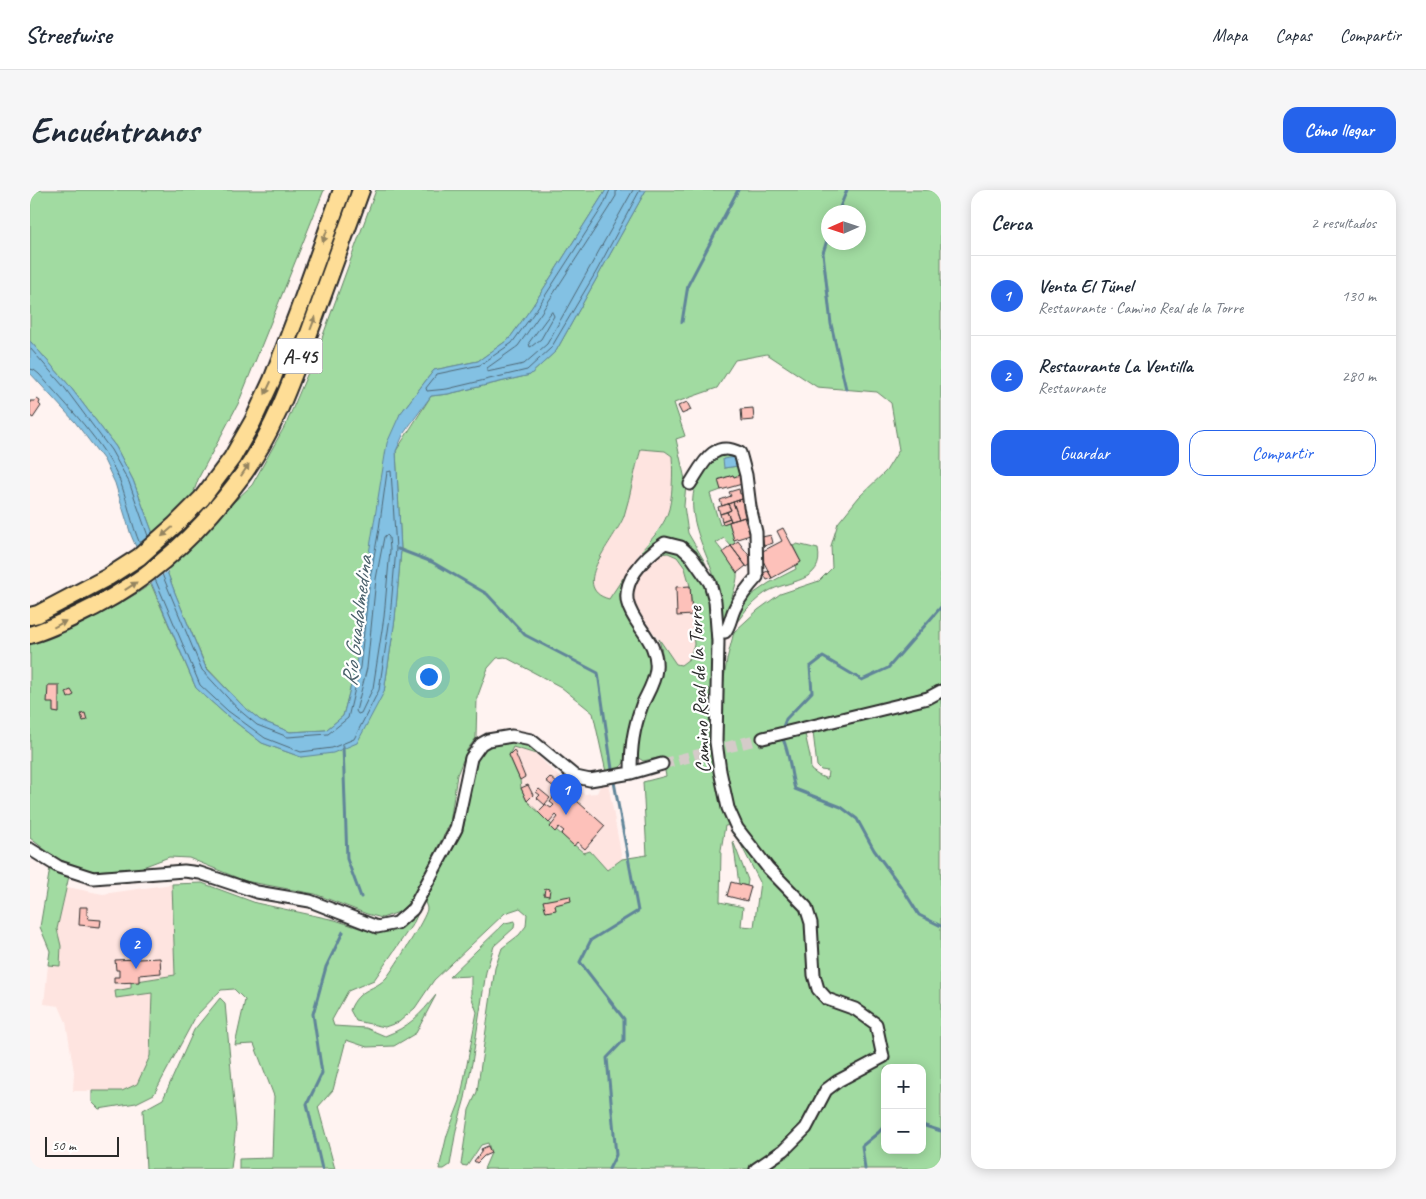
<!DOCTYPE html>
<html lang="es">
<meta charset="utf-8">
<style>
:root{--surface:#fff;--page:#f6f6f7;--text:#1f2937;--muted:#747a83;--line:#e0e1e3;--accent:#2563eb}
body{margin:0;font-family:Caveat,sans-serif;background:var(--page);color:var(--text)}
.controls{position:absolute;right:15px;bottom:15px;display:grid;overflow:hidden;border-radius:10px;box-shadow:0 2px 12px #0003}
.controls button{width:45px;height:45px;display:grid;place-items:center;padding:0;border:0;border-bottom:1px solid var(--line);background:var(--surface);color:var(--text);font:25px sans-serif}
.compass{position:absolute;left:791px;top:15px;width:45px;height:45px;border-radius:50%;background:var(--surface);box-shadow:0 2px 12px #0003;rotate:267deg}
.scale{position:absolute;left:15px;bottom:12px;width:74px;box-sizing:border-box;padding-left:5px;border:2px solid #2b2b2b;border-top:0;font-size:14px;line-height:18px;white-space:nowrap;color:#2b2b2b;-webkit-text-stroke:4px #fff;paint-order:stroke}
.you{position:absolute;left:398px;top:486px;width:18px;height:18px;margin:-12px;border:4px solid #fff;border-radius:50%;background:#1a73e8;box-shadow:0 0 0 8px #1a73e833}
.badge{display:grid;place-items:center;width:32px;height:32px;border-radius:50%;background:var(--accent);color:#fff;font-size:16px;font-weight:700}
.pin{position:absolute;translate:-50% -41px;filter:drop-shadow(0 1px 2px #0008)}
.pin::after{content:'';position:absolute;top:26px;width:18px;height:15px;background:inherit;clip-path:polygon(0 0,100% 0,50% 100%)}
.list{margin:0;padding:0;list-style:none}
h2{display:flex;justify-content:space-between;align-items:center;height:65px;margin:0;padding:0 20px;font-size:21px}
h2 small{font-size:16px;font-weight:400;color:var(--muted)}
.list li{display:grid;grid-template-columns:32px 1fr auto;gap:15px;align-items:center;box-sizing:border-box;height:80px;padding:0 20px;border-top:1px solid var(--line)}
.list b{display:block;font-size:19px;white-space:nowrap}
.list p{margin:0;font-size:16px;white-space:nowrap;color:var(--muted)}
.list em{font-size:16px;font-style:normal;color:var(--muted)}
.actions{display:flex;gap:10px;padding:15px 20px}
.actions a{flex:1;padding:11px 0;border:1px solid var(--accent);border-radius:15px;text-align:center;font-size:18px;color:var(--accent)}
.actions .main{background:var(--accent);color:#fff}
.map{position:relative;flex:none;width:911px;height:979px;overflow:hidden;border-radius:15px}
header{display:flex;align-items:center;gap:30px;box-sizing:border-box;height:70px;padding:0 25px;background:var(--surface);border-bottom:1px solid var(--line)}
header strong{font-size:24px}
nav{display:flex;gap:28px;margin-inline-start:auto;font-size:18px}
.intro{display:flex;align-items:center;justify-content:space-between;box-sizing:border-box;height:120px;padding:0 30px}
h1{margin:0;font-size:35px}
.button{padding:12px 22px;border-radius:15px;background:var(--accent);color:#fff;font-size:18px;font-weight:700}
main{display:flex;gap:30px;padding:0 30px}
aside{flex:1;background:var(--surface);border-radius:15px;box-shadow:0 2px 12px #0003}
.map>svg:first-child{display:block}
.built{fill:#fee4e0}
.green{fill:#a1dba1;stroke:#668366;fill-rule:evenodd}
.water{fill:#83c1e3;stroke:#608599}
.pier{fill:#fff3f1}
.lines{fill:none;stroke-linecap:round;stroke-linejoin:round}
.shore{stroke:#4e6775;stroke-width:1}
.stream{stroke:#608599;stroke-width:3}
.building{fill:#fdc1ba;stroke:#2b2b2b}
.minor-tunnel{stroke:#d5cbc9;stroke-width:11;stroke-dasharray:11 5.5;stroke-linecap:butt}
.minor-casing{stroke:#2b2b2b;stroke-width:15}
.highway-casing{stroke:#2b2b2b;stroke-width:20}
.minor{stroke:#fff;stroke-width:11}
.highway{stroke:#fedd96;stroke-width:16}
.oneway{fill:#948460}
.labels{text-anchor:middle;stroke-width:4.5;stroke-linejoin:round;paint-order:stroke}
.shield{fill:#fff;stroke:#6b6b6b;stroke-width:1}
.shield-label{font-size:20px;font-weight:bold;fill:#2b2b2b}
.street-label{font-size:21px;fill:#2b2b2b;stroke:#fff}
.water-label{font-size:22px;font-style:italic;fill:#4a606b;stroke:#fff}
</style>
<header>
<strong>Streetwise</strong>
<nav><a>Mapa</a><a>Capas</a><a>Compartir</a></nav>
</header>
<div class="intro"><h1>Encuéntranos</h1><a class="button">Cómo llegar</a></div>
<main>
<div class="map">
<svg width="911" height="979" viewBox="0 0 911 979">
<rect width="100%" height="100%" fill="#fff3f1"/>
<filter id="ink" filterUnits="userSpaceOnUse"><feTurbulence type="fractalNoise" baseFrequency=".02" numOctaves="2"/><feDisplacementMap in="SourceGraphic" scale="10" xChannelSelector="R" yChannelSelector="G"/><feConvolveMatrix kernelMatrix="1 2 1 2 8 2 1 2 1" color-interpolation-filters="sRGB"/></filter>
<g filter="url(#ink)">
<path class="built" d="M611 259 634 261 642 266 644 282 638 324 623 347 609 364 579 409 569 406 563 399V386L567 372 594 328Z
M638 363 647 367 655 378 660 396 664 455 659 469 651 475 646 474 613 428 604 412 602 402 606 389 619 370 628 364Z
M483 557 506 564 524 582 544 599 555 604 567 603 571 594 578 593 592 669 577 680 560 661 554 663 527 640 525 642 520 637 521 635 497 611 491 598 490 590 479 565Z
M142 694 145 785 102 792V798L87 807 122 803 120 866 107 894 92 901H43L44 882 36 832 29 816 14 814 18 775H30L31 757 27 739 37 697 73 704Z"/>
<path class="green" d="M0 0H294L208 214 169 287 164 301 191 324 222 295 257 232 288 159 346 0H576L502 117 479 149 448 171 404 180 370 224 335 388 326 476 313 526 296 540 260 542 230 530 212 515 176 477 145 403 103 290 86 257 38 194 0 151Z
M616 0H911V494L907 498 890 503 729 544 730 556 775 544 780 566 781 580 788 585 797 589 798 581 791 580 787 576 783 542 900 512 911 507V979H733L754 965 796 904 820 889 846 878 855 872 859 862 848 831 836 818 821 812 803 807 793 798 787 786 783 721 749 682 715 640 702 618 691 568V509L697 469 704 442 728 420 750 404 789 391 802 378 801 356 808 333 829 307 856 281 869 260 861 213 847 202 787 197 737 164 705 170 687 198 644 213 655 246 646 249 656 294 654 316 658 343 676 374 675 378C663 363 650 339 627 351 623 353 619 359 616 363L612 360C621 350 632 338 637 325 643 311 643 280 642 266L635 261 611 259C604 281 601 304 594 326 587 347 537 398 579 409L593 388C587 416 595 424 611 447 615 453 620 460 621 468 625 491 603 521 598 544 596 554 598 567 593 574 589 580 581 580 576 582L563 523 531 497 475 467 467 468 458 478 447 508 446 548 437 560 427 585 420 633 381 710 369 722 352 728 337 724 285 704 215 691 159 668 139 667 110 678 59 681 43 677 18 662 0 648V453C42 439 85 419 121 394L166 498 195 524 232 553 271 567 354 502 365 429 371 360 366 261 401 206 418 204 500 185 526 161ZM798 22H828V52H798ZM855 878H892V960H855Z
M692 261 706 267 694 278 708 276 710 285 704 287 703 285 689 289 691 300 680 304 690 335 699 332 705 353 701 356 694 348 686 353C692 361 704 375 707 383 709 392 696 422 693 433L689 434C689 424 691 412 689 403 680 362 644 318 675 277 679 271 686 266 692 261Z
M767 354 788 359C795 393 757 390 737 402 730 406 722 414 716 420 712 425 709 431 703 435L711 414 719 401 723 404 739 393 766 379 765 376 771 372 763 356Z
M637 359H647L672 386 679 407 683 494 680 551 682 573 690 608 702 635 695 636 691 660 690 712 713 717 711 736 724 737 730 692 708 649 772 721 776 739 777 774 781 798 790 810 825 824 839 835 844 850 845 864 837 872 807 886 788 901 767 942 753 955 732 968 722 979H454L461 963 458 953 451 955 437 976 431 975 439 920 447 902 465 778 472 758 489 745 496 736 497 724 490 718 475 723 404 790 385 818 369 832 355 837 326 831 320 820C329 797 345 801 357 787 364 778 396 728 397 719 397 716 395 714 395 711 404 694 413 677 422 660 425 654 431 647 433 640 437 626 436 609 440 594 449 552 468 541 508 560L506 564 483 557 479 565 490 590 491 598 497 611 522 635 520 637 525 641 526 640 554 663 560 661 577 680 592 669 617 665 613 592 636 586 632 567 613 571 607 567 609 538 630 486 633 467 629 449 646 474 651 475 659 469 664 455 660 396 655 378 647 367 638 363 628 364 627 362Z
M703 651 718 690 717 696 709 694Z
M20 678 39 686 27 739 31 756 30 776 18 775 20 761 10 737Z
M172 693 226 713 305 730 335 740 356 741 374 735 389 721 384 732 344 790 318 801 302 830 304 836 336 838 355 846C379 837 390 825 406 805L386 843 364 856 337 857 316 850 303 900 288 917 305 979H209V969L242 968 244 906 224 854 205 855 215 810 204 799 191 800 166 826 124 904 106 913 69 919 62 912V901H92L107 894 120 866 122 803 86 808 85 801 101 798V792L145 785 142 694Z
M485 731 484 738 464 756 456 782 442 873 435 908 426 940 420 975 414 979H409L417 945 430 911 447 822 441 806V786L419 787 475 733Z
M190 808 195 813 206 936 201 979H116L113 920 133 909 164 840Z"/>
<path class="water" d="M576 0H616L526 161 500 185 418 204 401 206 374 243 366 261 371 360 365 429 354 502 327 553 303 563 271 567 232 553 195 524 166 498 101 345 85 293 74 270 45 232 0 183V151L38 194 86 257 103 290 145 403 176 478 212 515 230 530 260 542 296 540 313 526 326 476 335 388 357 253 370 224 404 180 448 171 479 149 502 117Z
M706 267 708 276 694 278 693 269Z"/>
<path class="pier" d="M125 341 139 380 119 395 104 358Z"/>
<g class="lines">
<path class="shore" d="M580 0 573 16 506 120 482 153 450 175 407 184 396 198 397 201 417 199 497 180 521 158 566 82 610 0
M586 0V6L578 19 511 123 488 156 457 178V182L494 174 517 154 603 0
M522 122 524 126 511 149 502 156 500 157 499 153Z
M0 158 34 197 81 260 99 292 118 346
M0 179 4 180 9 184C37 216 74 252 90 291 98 312 101 333 110 354
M357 345 359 347 360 360 354 427 343 498 331 523 328 524 326 521 337 478 346 389 354 347Z
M125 389 170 495 198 521 235 548 271 562 302 558 324 549 349 500 360 428 366 359 361 281 357 282 349 339 340 388 330 477 318 528 298 544 258 547 227 535 208 519 172 480 132 384"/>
<path class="stream" d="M808 22 817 0
M798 47 793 63 801 134 816 199
M652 132 658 95 708 0
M368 359 402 372 457 404 495 445 568 483 582 579
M753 537 756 529 782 502 780 477 793 467 832 490 858 478 911 417
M753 549C760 564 760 582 765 599L811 617 827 629 844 660 874 701 889 725 911 736
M313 556 317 669 331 707
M892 935 911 941
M292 979 277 914 292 883 283 824 296 777 313 742
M579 979 586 965 577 868 594 850V829L550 772 561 750 608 721 584 592
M835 979 832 956 849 942 855 935"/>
</g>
<path class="building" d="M7 209 10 211 9 214 11 216 3 228 0 226V211H5Z
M657 212 661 220 652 224 648 216Z
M723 218 724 230 712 231 711 219Z
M703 285 704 287 710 285 712 294 691 300 688 290Z
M709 299 710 304 714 303 715 308 692 316 690 310 701 306 699 302Z
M712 309 718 326 709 329 703 312Z
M703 312 709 329 701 331 697 322 701 320 698 314Z
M698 314 701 320 690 324 688 317Z
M697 322 700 328 692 331 690 324Z
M714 327 720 345 704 350 699 332Z
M700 328 701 331 693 334 692 331Z
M753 338 771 372 742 388 729 363 752 351 747 341Z
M741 345 743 353 734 356 732 347Z
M708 351 724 372 717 377 701 356Z
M701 356 716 376 707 383 693 362Z
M738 381 742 388 737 390 733 383Z
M660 396 662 425 647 426 646 397Z
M18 495H29V523L23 522V513H17Z
M41 500 44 505 38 508 36 502Z
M55 523 57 530 53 531 51 524Z
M484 560 495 587 490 590 479 565Z
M520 587 575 636 555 659 547 652 544 656 531 644 534 641 529 637 525 642 520 637 528 627 526 625 519 633 508 622 515 615 507 608 510 605 506 602 509 599 520 608 515 614 521 618 524 615 520 612 523 608 522 607 525 603 523 601 525 598 516 591Z
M498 595 503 605 497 611 491 598Z
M701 692 721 697 717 711 697 706Z
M515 698 520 699 519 706 514 705Z
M540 706 541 711 525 715 526 720 516 722 513 711Z
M50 717H57V725L59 726 58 729 71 730 70 737 49 735Z
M130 768 131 783 109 785V792L84 793V787H89V780H86L85 770Z
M458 956 461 963 454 966 447 973 444 971 452 961 451 959Z"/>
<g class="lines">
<path class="minor-tunnel" d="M632 574 733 548"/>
<g class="minor-casing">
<path id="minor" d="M660 294C673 274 683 249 710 263L716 285 720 317 726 342 727 387C719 396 711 405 706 416 701 424 701 434 695 442
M733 548 898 508 911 501
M601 583C601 556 603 540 612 515 617 504 625 492 626 479 630 440 577 424 605 382 614 369 622 361 635 353L651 357 661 366 680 393 685 411 688 451 686 552 690 581 698 618 707 638 738 678 776 717 781 733 784 785 788 799 797 809 825 819 846 834 853 867 808 891 796 900 776 938 754 960 726 979
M0 659 29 677 63 688 154 681 170 683 227 702 280 711 347 737 367 733 383 719 426 639 441 568 451 554 458 550 482 546 501 550 546 587 560 590 601 583 632 574"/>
</g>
<g class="highway-casing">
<path id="highway" d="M0 426 8 424 78 387 109 367 145 335 172 308 202 268 223 231 242 190 268 122 312 0
M0 445C24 438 44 427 66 416 126 385 174 338 214 283 241 245 258 200 274 157 293 105 312 52 331 0"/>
</g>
<use href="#minor" class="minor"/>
<use href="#highway" class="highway"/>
</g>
<defs><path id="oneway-solid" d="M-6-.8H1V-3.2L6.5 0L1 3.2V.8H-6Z" transform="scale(1.25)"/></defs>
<g class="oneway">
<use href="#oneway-solid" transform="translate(295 46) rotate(110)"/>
<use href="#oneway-solid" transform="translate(283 133) rotate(-69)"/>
<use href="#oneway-solid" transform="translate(238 198) rotate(115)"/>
<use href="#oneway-solid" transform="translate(215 280) rotate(-56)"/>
<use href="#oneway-solid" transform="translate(137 342) rotate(139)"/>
<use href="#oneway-solid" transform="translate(101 396) rotate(-33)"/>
<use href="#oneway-solid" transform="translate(30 434) rotate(-28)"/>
</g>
</g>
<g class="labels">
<rect class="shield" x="247.5" y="148.5" width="45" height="35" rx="4"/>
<g class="shield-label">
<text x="270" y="173">A-45</text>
</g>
<g class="street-label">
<text transform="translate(669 500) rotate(-93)" y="7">Camino Real de la Torre</text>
</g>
<g class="water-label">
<text transform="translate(326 431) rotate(-83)" y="8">Río Guadalmedina</text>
</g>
</g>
</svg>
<div class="controls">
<button>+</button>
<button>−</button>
</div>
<svg class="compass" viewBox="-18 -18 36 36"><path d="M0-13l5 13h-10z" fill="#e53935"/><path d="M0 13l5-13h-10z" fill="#747a83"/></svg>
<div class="scale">50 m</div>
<div class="you"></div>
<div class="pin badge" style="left:536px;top:625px">1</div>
<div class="pin badge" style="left:106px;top:779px">2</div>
</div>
<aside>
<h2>Cerca<small>2 resultados</small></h2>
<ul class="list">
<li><span class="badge">1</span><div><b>Venta El Túnel</b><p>Restaurante · Camino Real de la Torre</p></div><em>130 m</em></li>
<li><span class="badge">2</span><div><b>Restaurante La Ventilla</b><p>Restaurante</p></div><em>280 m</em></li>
</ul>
<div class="actions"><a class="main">Guardar</a><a>Compartir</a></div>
</aside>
</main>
